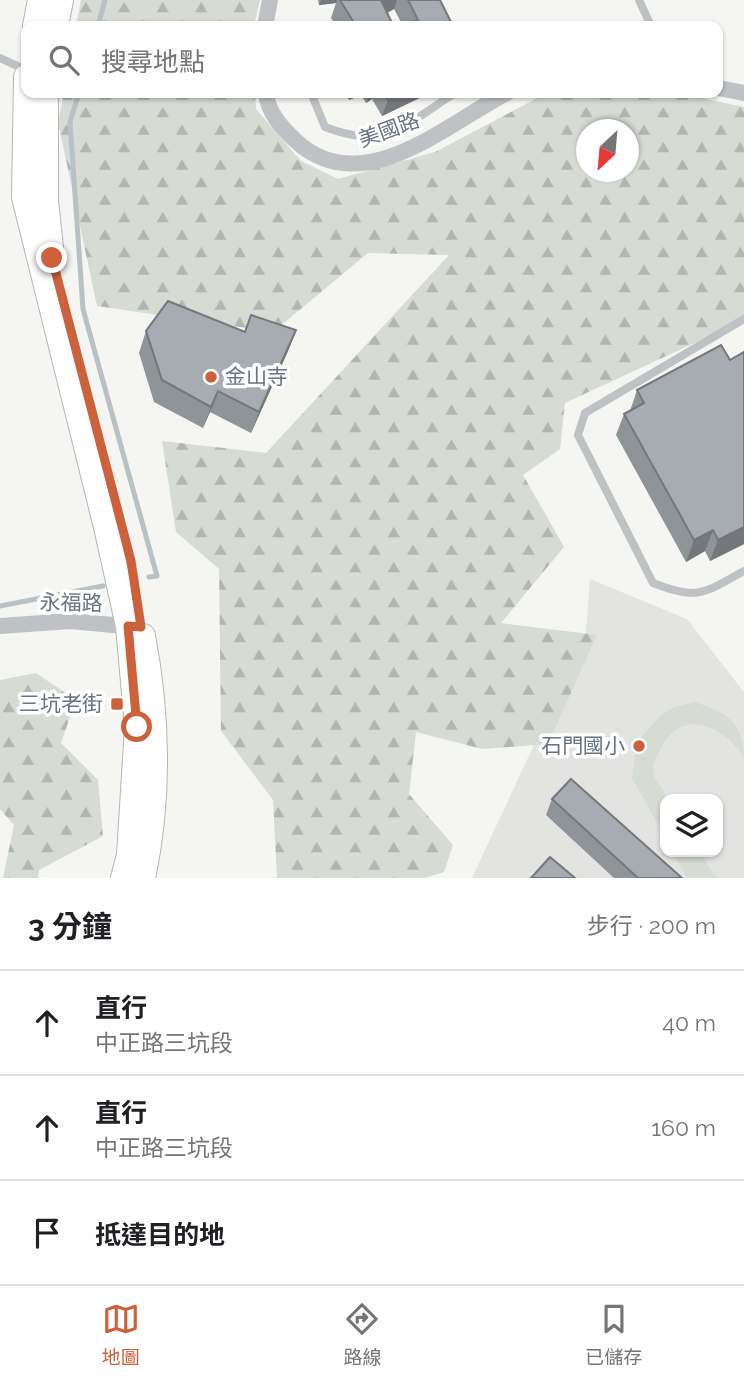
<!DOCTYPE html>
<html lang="zh-TW">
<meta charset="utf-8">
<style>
:root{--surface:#fff;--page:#f2f2f2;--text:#202124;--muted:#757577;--line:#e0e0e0;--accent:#cc613b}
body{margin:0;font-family:Raleway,"Noto Sans TC",sans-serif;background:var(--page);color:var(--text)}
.controls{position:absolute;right:21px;bottom:21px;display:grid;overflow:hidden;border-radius:14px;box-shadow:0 2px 5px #0004}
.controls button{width:63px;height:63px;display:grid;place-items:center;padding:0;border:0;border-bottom:2px solid var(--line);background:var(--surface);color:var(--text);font:35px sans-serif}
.compass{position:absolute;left:576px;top:119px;width:63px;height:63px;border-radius:50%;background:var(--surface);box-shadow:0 2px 5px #0004;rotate:206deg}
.stop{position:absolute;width:21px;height:21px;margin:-16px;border:5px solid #cc613b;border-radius:50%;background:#fff}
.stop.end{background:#cc613b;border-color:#fff;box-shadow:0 2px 7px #0008}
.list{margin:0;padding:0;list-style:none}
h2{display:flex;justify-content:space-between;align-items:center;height:91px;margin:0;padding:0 28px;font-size:30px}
h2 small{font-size:23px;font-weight:400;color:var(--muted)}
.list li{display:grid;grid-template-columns:46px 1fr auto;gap:21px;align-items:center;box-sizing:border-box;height:105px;padding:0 28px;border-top:2px solid var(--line)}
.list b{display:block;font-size:26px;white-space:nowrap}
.list p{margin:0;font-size:23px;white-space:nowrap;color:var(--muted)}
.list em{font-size:23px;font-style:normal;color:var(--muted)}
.icon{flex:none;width:38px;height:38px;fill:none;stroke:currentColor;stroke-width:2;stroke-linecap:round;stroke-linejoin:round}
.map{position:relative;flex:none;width:744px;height:878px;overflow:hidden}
.search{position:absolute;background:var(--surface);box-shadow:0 2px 5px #0004;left:21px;right:21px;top:21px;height:77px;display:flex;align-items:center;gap:18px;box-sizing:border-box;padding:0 24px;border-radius:14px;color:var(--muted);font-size:26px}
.sheet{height:406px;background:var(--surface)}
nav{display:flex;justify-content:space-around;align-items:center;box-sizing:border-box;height:98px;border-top:2px solid var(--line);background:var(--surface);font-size:19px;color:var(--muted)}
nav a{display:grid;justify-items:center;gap:4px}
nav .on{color:var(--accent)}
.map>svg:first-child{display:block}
.built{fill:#e3e4e2;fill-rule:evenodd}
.forest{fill:url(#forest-firs);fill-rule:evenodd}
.park{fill:#d6dbd4}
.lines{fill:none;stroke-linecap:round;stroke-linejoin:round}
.stream{stroke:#b8c1c5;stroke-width:5}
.primary-casing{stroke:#b3b6b9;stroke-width:26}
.service{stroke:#bfc2c5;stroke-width:8}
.minor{stroke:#bfc2c5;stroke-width:16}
.primary{stroke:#fff;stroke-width:24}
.wall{fill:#8f9498}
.shaded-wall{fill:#74787c}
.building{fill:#a6acb1;stroke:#74787c;stroke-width:2}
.route{stroke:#cc613b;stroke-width:9}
.poi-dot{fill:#cc613b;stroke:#fff;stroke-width:2.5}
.labels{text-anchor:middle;stroke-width:7;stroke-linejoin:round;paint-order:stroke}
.street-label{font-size:21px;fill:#68747f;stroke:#fff}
.poi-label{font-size:21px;fill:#68747f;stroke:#fff;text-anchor:end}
</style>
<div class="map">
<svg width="744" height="878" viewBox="0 0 744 878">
<defs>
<pattern id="forest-firs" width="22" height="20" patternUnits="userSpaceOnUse" patternTransform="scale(1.75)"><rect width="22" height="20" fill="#d6dbd4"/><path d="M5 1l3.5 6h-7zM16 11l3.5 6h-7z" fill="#b1b6b1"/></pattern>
</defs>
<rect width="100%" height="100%" fill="#f5f5f2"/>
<path class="built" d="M590 579 687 619 744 692V878H472L586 633ZM665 799H718V852H665Z"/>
<path class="forest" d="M81 0H260L254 26H76Z
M64 93H255L256 109 301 161 338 179 435 152 547 93H677L744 107V320L565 403 560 449 523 475 564 547 501 623 597 635 548 744 482 749 416 732 409 794 453 845 444 872 424 878H277L273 800 221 731 219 569 176 532 162 441 266 453 449 255 368 253 273 332 97 306 58 122ZM586 130H628V172H586Z
M36 673 76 700 61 743 98 780 103 836 39 870 38 878H3L14 825 0 809V680Z"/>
<path class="park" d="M695 702C726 713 744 721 744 758 725 726 681 707 661 748 658 754 653 762 653 768 652 780 664 787 666 797 668 803 665 826 665 837L632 778 637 742 660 716 674 707Z
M673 852H700L716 878H687Z"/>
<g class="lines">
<path class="stream" d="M98 26 105 0
M79 93 70 122 83 309 157 576 149 577
M0 606 103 586"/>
<g class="primary-casing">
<path id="primary" d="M35 26 40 0
M56 26 61 0
M26 77 24 197 106 527 128 626 137 727 129 855 123 878
M46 93V201L52 257
M143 636C158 714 160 799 143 878"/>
</g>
<path class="service" d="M639 0 651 26
M0 58 26 70
M311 93 325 127C387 151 404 125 455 93
M744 319 585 413 578 435 653 583C699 601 703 593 744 571"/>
<path class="minor" d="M265 26 270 0
M718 88 744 93
M266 93C268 113 282 128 296 141 362 202 446 124 507 93
M0 626 70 621 135 627"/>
<use href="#primary" class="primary"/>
</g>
<path class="wall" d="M318 0H440L453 26H403L394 9 387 13 391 26H336L331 18 336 3 319 5Z
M345 93H430L382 116 372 99 366 103 361 95 349 100Z
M296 330 288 351 251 433 210 412 203 428 154 402 139 353 146 331 245 332Z
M730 360 744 544 710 561 705 551 686 562 616 435 624 414 630 411 637 390Z
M552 799 682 878H614L546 815Z"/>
<path class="shaded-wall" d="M321 0H337L336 3 319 5Z
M380 0H397L394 9 373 20Z
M352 93H362L361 95 349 100Z
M370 93H375L372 99 366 103Z
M403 93H430L382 116 388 100Z
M296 330 288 351 251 433 259 412Z
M218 391 210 412 203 428 211 407Z
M744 527V544L710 561 718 540Z
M713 530 705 551 686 562 694 540Z"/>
<path class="building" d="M340 0H381L392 23 386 26H356Z
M408 0H440L453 26H406L418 20Z
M384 93H403L388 100Z
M168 301 245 332 251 315 296 330 259 412 218 391 211 407 162 380 146 331Z
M721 345 730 360 744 352V527L718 540 713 530 694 540 624 414 644 403 637 390Z
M571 779 682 878H638L552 799Z
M550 857 575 878H531Z"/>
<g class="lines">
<path class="route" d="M52 258 131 561 141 627 128 626 137 727"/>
</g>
<g class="poi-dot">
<circle cx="211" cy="377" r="7"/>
<rect x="110" y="697" width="14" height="14" rx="3.5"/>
<circle cx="639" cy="746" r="7"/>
</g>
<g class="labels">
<g class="street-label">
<text transform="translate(389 130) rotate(-20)" y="7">美國路</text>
<text transform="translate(71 603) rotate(1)" y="7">永福路</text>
</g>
<g class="poi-label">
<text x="225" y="384" text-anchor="start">金山寺</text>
<text x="103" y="711">三坑老街</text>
<text x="625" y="753">石門國小</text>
</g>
</g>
</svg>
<div class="controls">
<button><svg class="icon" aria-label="layers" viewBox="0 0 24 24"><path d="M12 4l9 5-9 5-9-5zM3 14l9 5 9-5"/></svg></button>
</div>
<svg class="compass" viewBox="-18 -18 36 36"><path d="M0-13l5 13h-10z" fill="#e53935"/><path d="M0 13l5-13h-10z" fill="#757577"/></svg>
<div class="stop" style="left:137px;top:727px"></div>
<div class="stop end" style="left:52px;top:258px"></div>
<div class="search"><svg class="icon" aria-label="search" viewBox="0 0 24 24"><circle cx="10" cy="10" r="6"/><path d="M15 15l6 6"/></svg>搜尋地點</div>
</div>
<section class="sheet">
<h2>3 分鐘<small>步行 · 200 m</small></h2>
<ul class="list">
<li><svg class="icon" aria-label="ahead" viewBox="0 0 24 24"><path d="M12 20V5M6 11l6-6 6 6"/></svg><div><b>直行</b><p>中正路三坑段</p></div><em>40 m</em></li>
<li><svg class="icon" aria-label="ahead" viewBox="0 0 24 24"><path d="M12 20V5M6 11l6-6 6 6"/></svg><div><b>直行</b><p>中正路三坑段</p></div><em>160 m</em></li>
<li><svg class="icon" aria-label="arrive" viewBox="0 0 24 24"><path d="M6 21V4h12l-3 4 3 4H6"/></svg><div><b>抵達目的地</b></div></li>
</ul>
</section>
<nav>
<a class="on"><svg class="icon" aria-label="map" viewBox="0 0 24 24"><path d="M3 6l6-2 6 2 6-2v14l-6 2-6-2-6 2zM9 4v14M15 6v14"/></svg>地圖</a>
<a><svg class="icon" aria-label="directions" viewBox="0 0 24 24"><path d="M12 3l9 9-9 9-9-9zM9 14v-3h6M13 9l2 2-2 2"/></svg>路線</a>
<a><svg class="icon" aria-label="saved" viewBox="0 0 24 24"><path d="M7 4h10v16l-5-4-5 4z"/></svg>已儲存</a>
</nav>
